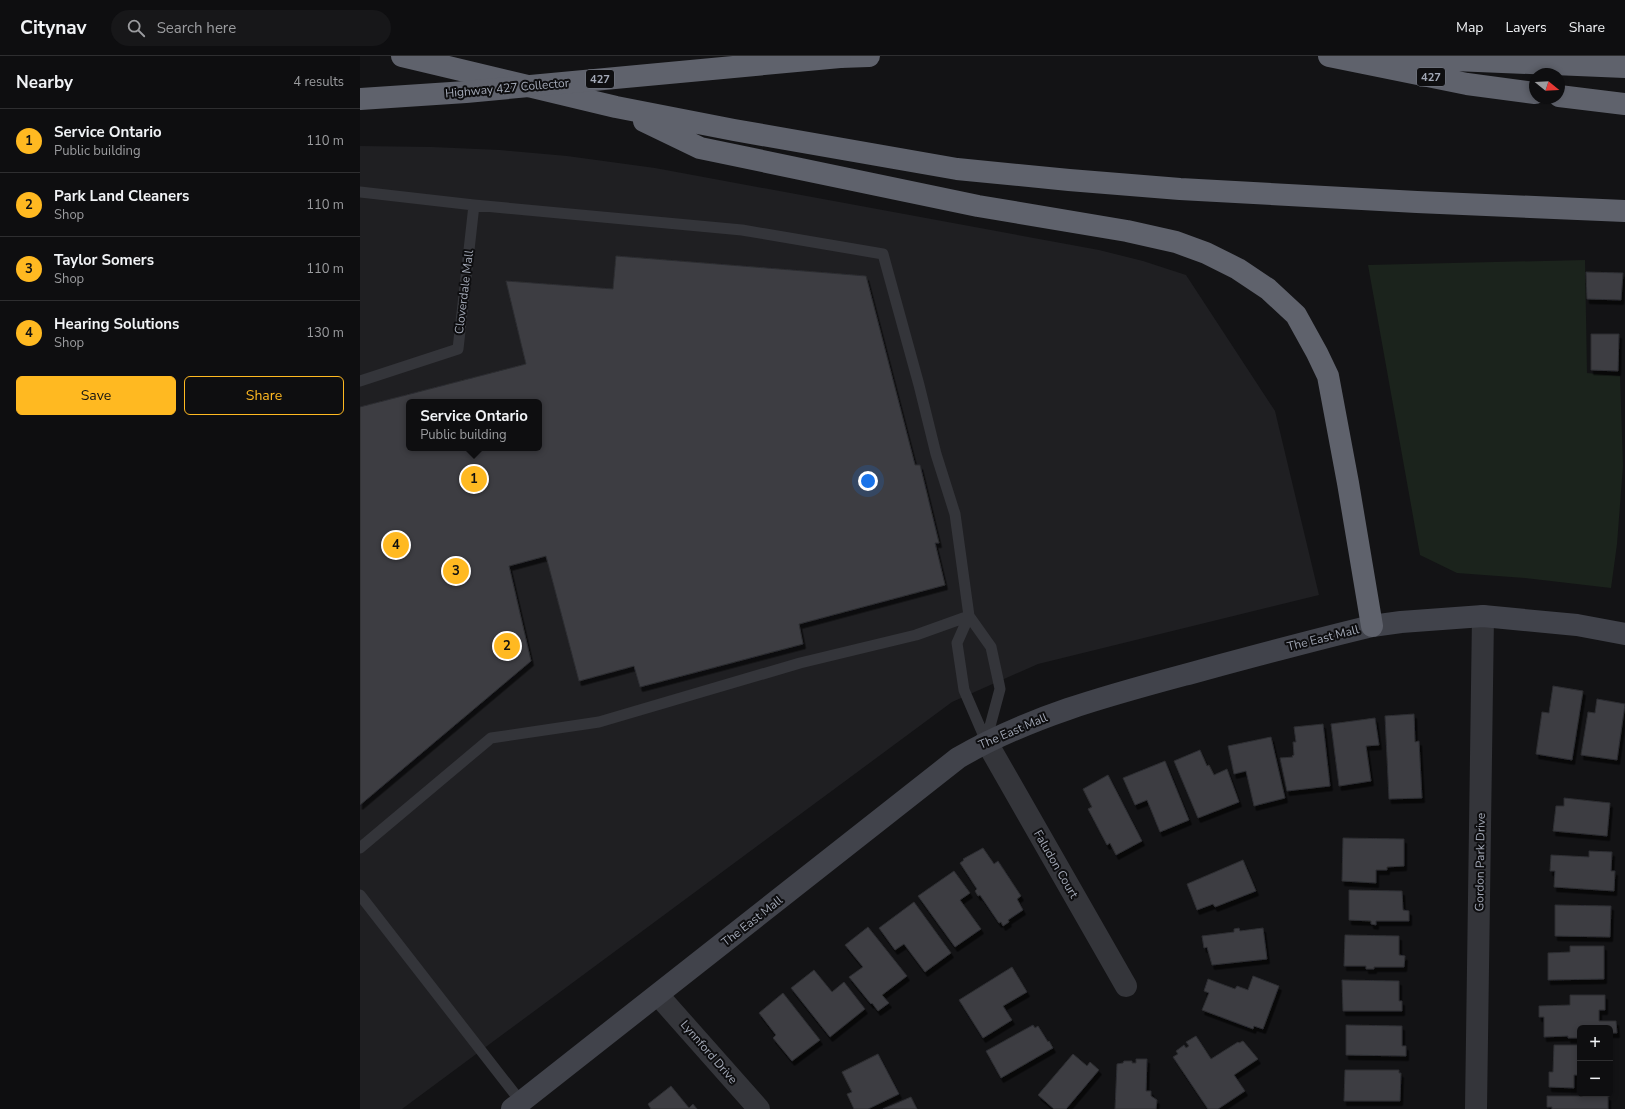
<!DOCTYPE html>
<meta charset="utf-8">
<style>
:root{--surface:#0e0e10;--page:#171719;--text:#f1f3f6;--muted:#9b9c9f;--line:#2e2e30;--accent:#ffb921}
body{margin:0;font-family:"Nunito Sans",sans-serif;background:var(--page);color:var(--text)}
.controls{position:absolute;right:12px;bottom:12px;display:grid;overflow:hidden;border-radius:6px;box-shadow:0 2px 6px #0003}
.controls button{width:36px;height:36px;display:grid;place-items:center;padding:0;border:0;border-bottom:1px solid var(--line);background:var(--surface);color:var(--text);font:20px sans-serif}
.compass{position:absolute;left:1169px;top:12px;width:36px;height:36px;border-radius:50%;background:var(--surface);box-shadow:0 2px 6px #0003;rotate:108deg}
.you{position:absolute;left:508px;top:425px;width:14px;height:14px;margin:-10px;border:3px solid #fff;border-radius:50%;background:#1a73e8;box-shadow:0 0 0 6px #1a73e833}
.badge{display:grid;place-items:center;width:26px;height:26px;border-radius:50%;background:var(--accent);color:#111;font-size:13px;font-weight:700}
.pin{position:absolute;translate:-50% -50%;border:2px solid #fff;box-shadow:0 1px 4px #0006}
.popup{position:absolute;left:46px;top:343px;width:136px;height:52px;box-sizing:border-box;display:grid;place-content:center;border-radius:6px;background:var(--surface);filter:drop-shadow(0 1px 3px #0005);font-size:13px;white-space:nowrap;color:var(--muted)}
.popup b{font-size:15px;color:var(--text)}
.popup::after{content:'';position:absolute;left:50%;top:100%;margin-left:-8px;border:8px solid transparent;border-top-color:var(--surface)}
.list{margin:0;padding:0;list-style:none}
h2{display:flex;justify-content:space-between;align-items:center;height:52px;margin:0;padding:0 16px;font-size:17px}
h2 small{font-size:13px;font-weight:400;color:var(--muted)}
.list li{display:grid;grid-template-columns:26px 1fr auto;gap:12px;align-items:center;box-sizing:border-box;height:64px;padding:0 16px;border-top:1px solid var(--line)}
.list b{display:block;font-size:15px;white-space:nowrap}
.list p{margin:0;font-size:13px;white-space:nowrap;color:var(--muted)}
.list em{font-size:13px;font-style:normal;color:var(--muted)}
.actions{display:flex;gap:8px;padding:12px 16px}
.actions a{flex:1;padding:9px 0;border:1px solid var(--accent);border-radius:6px;text-align:center;font-size:14px;color:var(--accent)}
.actions .main{background:var(--accent);color:#111}
.icon{flex:none;width:22px;height:22px;fill:none;stroke:currentColor;stroke-width:2;stroke-linecap:round;stroke-linejoin:round}
.map{position:relative;flex:none;width:1265px;height:1053px;overflow:hidden}
header{display:flex;align-items:center;gap:24px;box-sizing:border-box;height:56px;padding:0 20px;background:var(--surface);border-bottom:1px solid var(--line)}
header strong{font-size:19px}
nav{display:flex;gap:22px;margin-inline-start:auto;font-size:14px}
.search{width:280px;height:36px;background:var(--page);display:flex;align-items:center;gap:10px;box-sizing:border-box;padding:0 14px;border-radius:22px;color:var(--muted);font-size:15px}
main{display:flex}
aside{flex:1;background:var(--surface)}
.map>svg:first-child{display:block}
.built{fill:#1f1f22;fill-rule:evenodd}
.green{fill:#1b231c}
.building{fill:#3c3e43;stroke:#2d2d31;fill-rule:evenodd;filter:url(#shadow)}
.lines{fill:none;stroke-linecap:round;stroke-linejoin:round}
.lane{stroke:#34353a;stroke-width:11}
.street{stroke:#34353a;stroke-width:22}
.secondary{stroke:#41434b;stroke-width:22}
.highway{stroke:#5f626c;stroke-width:22}
.highway-bridge{stroke:#5f626c;stroke-width:22}
.labels{text-anchor:middle;stroke-width:4;stroke-linejoin:round;paint-order:stroke}
.shield{fill:#0e0e10;stroke:#767a85;stroke-width:1}
.shield-label{font-size:11px;font-weight:bold;fill:#a3a9b7}
.street-label{font-size:12px;fill:#a3a9b7;stroke:#0e0e10}
</style>
<header>
<strong>Citynav</strong>
<div class="search"><svg class="icon" aria-label="search" viewBox="0 0 24 24"><circle cx="10" cy="10" r="6"/><path d="M15 15l6 6"/></svg>Search here</div>
<nav><a>Map</a><a>Layers</a><a>Share</a></nav>
</header>
<main>
<aside>
<h2>Nearby<small>4 results</small></h2>
<ul class="list">
<li><span class="badge">1</span><div><b>Service Ontario</b><p>Public building</p></div><em>110 m</em></li>
<li><span class="badge">2</span><div><b>Park Land Cleaners</b><p>Shop</p></div><em>110 m</em></li>
<li><span class="badge">3</span><div><b>Taylor Somers</b><p>Shop</p></div><em>110 m</em></li>
<li><span class="badge">4</span><div><b>Hearing Solutions</b><p>Shop</p></div><em>130 m</em></li>
</ul>
<div class="actions"><a class="main">Save</a><a>Share</a></div>
</aside>
<div class="map">
<svg width="1265" height="1053" viewBox="0 0 1265 1053">
<defs>
<filter id="shadow"><feDropShadow dx="2.5" dy="4.5" stdDeviation="0" flood-color="#0009"/></filter>
</defs>
<rect width="100%" height="100%" fill="#131315"/>
<path class="built" d="M0 90 72 91 140 94 207 100 295 112 739 194 783 205 826 219 915 355 959 539 678 608 592 646 42 1053H0ZM49 346H179V392H49Z"/>
<path class="green" d="M1225 204 1227 317 1260 320 1263 410 1257 488 1251 532 1165 522 1097 517 1060 499 1008 209Z"/>
<path class="building" d="M256 200 506 220 555 409H560L579 487H575L585 529 439 568 443 588 280 631 274 610 219 625 186 500 149 510 171 605 0 749V351L166 308 146 225 253 233ZM49 346H179V392H49Z
M1226 216 1263 217 1261 244 1227 243Z
M1231 278H1259L1258 315 1231 314Z
M1193 630 1223 635 1212 704 1176 698 1182 656 1189 657Z
M1237 643 1265 648 1257 704 1221 699 1228 656 1235 657Z
M1054 658 1055 686 1059 685 1062 742 1029 743 1025 660Z
M1015 662 1019 689 1006 690 1011 725 979 730 971 668Z
M963 668 970 730 927 735 920 702 933 701 932 700 934 699 933 686H936L934 671Z
M911 681 925 742 894 750 886 715 874 718 868 690Z
M840 694 847 710 849 709 854 719 867 713 879 746 838 762 814 705Z
M805 705 829 764 800 776 787 744 775 749 763 722Z
M748 719 782 785 756 799 750 787 747 789 728 753 732 751 723 733Z
M1204 742 1250 747 1247 780 1193 775 1196 750H1204Z
M983 782 1044 783V810L1027 811V814H1016V827L982 825Z
M623 792 634 808 638 805 661 840 657 843 663 854 648 864 649 866 643 870 641 866 639 867 620 839 618 840 615 835 617 833 600 807 604 804 603 803Z
M1229 795 1252 796 1251 815H1255L1254 835 1194 831 1195 815H1190L1191 799 1229 801Z
M883 804 896 835 855 851 853 848 837 854 827 828Z
M594 815 610 837 600 844 621 873 595 891 558 840Z
M989 834 1042 835 1043 854 1049 855V865H1016V869L1011 868V865L989 864Z
M554 846 591 897 565 916 544 888 535 894 519 872Z
M1195 849 1251 850 1250 881 1195 880Z
M508 871 547 920 522 939 529 947 518 955 512 947 511 948 489 921 503 911 485 889Z
M879 872 880 875 903 872 907 903 852 909 847 891 844 892 842 880 874 876V873Z
M985 879 1039 880V899L1045 900 1044 911H1014V913H1006V910H984Z
M1210 890H1244V923L1188 924V897L1210 896Z
M652 911 667 936 643 950 652 964 623 982 599 944Z
M454 914 472 936 484 926 505 953 470 981 431 932Z
M893 920 919 930 903 973 894 970 893 973 842 954 849 937 844 935 848 923 875 933 877 930 888 934Z
M982 924 1039 925V945H1042V955H983Z
M423 937 460 984 432 1005 413 982 416 979 399 957Z
M1210 939H1245V954H1239V965H1256L1257 977H1250V972H1220V982H1208V980L1184 981V961H1179V950L1210 949Z
M673 969 675 972 678 970 688 986 689 985 693 992 641 1022 626 995Z
M986 969 1042 970V990H1046V1000L986 999Z
M836 980 851 1003 878 986 879 987 883 985 898 1003 874 1019 885 1035 858 1053H848L813 1001 818 998 816 995 824 989 826 992 829 990 826 986Z
M1194 989H1220V1019H1214V1032L1189 1031V1016H1193Z
M518 998 539 1038 508 1053H494L487 1038 492 1036 482 1016Z
M713 998 727 1010 730 1006 739 1014 706 1053H694L678 1039Z
M776 1003H787L786 1035H791V1040L797 1044 796 1053H755L757 1008 763 1007 764 1005H772V1007H776Z
M985 1014H1039V1017H1041L1040 1045H984Z
M311 1030 329 1052 333 1048 337 1053H291L288 1048Z
M1187 1040H1248V1053H1192V1051H1187Z
M551 1041 557 1053H523Z"/>
<g class="lines">
<path class="lane" d="M0 136 114 149 382 174 523 198 559 329 576 398 595 458 609 560 631 591 639 628 640 633 626 685
M0 325 98 293 114 149
M609 560 597 587 604 634 626 685
M0 792 131 682 239 666 440 607 556 579 609 560
M0 839 161 1046"/>
<path class="street" d="M626 685 766 930
M298 939 399 1053
M1116 1053 1123 560"/>
<path class="secondary" d="M152 1053 598 702C668 661 746 640 824 619 887 602 949 585 1012 570L1041 566 1123 560 1217 569 1265 578"/>
<path class="highway" d="M42 0 256 51 374 74 597 113 709 124 820 133 1057 146 1265 155
M969 0 1107 28 1175 37
M997 0 1265 11
M480 1 509 0
M1199 40 1265 48
M284 65 340 92 618 150 767 175 816 186 846 197 878 213 908 233 936 259 957 297 968 320 988 427 1012 570"/>
<path class="highway-bridge" d="M0 43 106 36 480 1"/>
</g>
<g class="labels">
<g class="shield">
<rect x="1057" y="12" width="28" height="18" rx="3"/>
<rect x="226" y="14" width="28" height="18" rx="3"/>
</g>
<g class="shield-label">
<text x="1071" y="25">427</text>
<text x="240" y="27">427</text>
</g>
<g class="street-label">
<text transform="translate(147 32) rotate(-5)" y="4">Highway 427 Collector</text>
<text transform="translate(104 236) rotate(-83)" y="4">Cloverdale Mall</text>
<text transform="translate(963 582) rotate(-14)" y="4">The East Mall</text>
<text transform="translate(653 675) rotate(-23)" y="4">The East Mall</text>
<text transform="translate(1120 806) rotate(-89)" y="4">Gordon Park Drive</text>
<text transform="translate(696 808) rotate(60)" y="4">Faludon Court</text>
<text transform="translate(392 865) rotate(-38)" y="4">The East Mall</text>
<text transform="translate(349 996) rotate(49)" y="4">Lynnford Drive</text>
</g>
</g>
</svg>
<div class="controls">
<button>+</button>
<button>−</button>
</div>
<svg class="compass" viewBox="-18 -18 36 36"><path d="M0-13l5 13h-10z" fill="#e53935"/><path d="M0 13l5-13h-10z" fill="#9b9c9f"/></svg>
<div class="you"></div>
<div class="pin badge" style="left:114px;top:423px">1</div>
<div class="popup"><b>Service Ontario</b>Public building</div>
<div class="pin badge" style="left:147px;top:590px">2</div>
<div class="pin badge" style="left:96px;top:515px">3</div>
<div class="pin badge" style="left:36px;top:489px">4</div>
</div>
</main>
